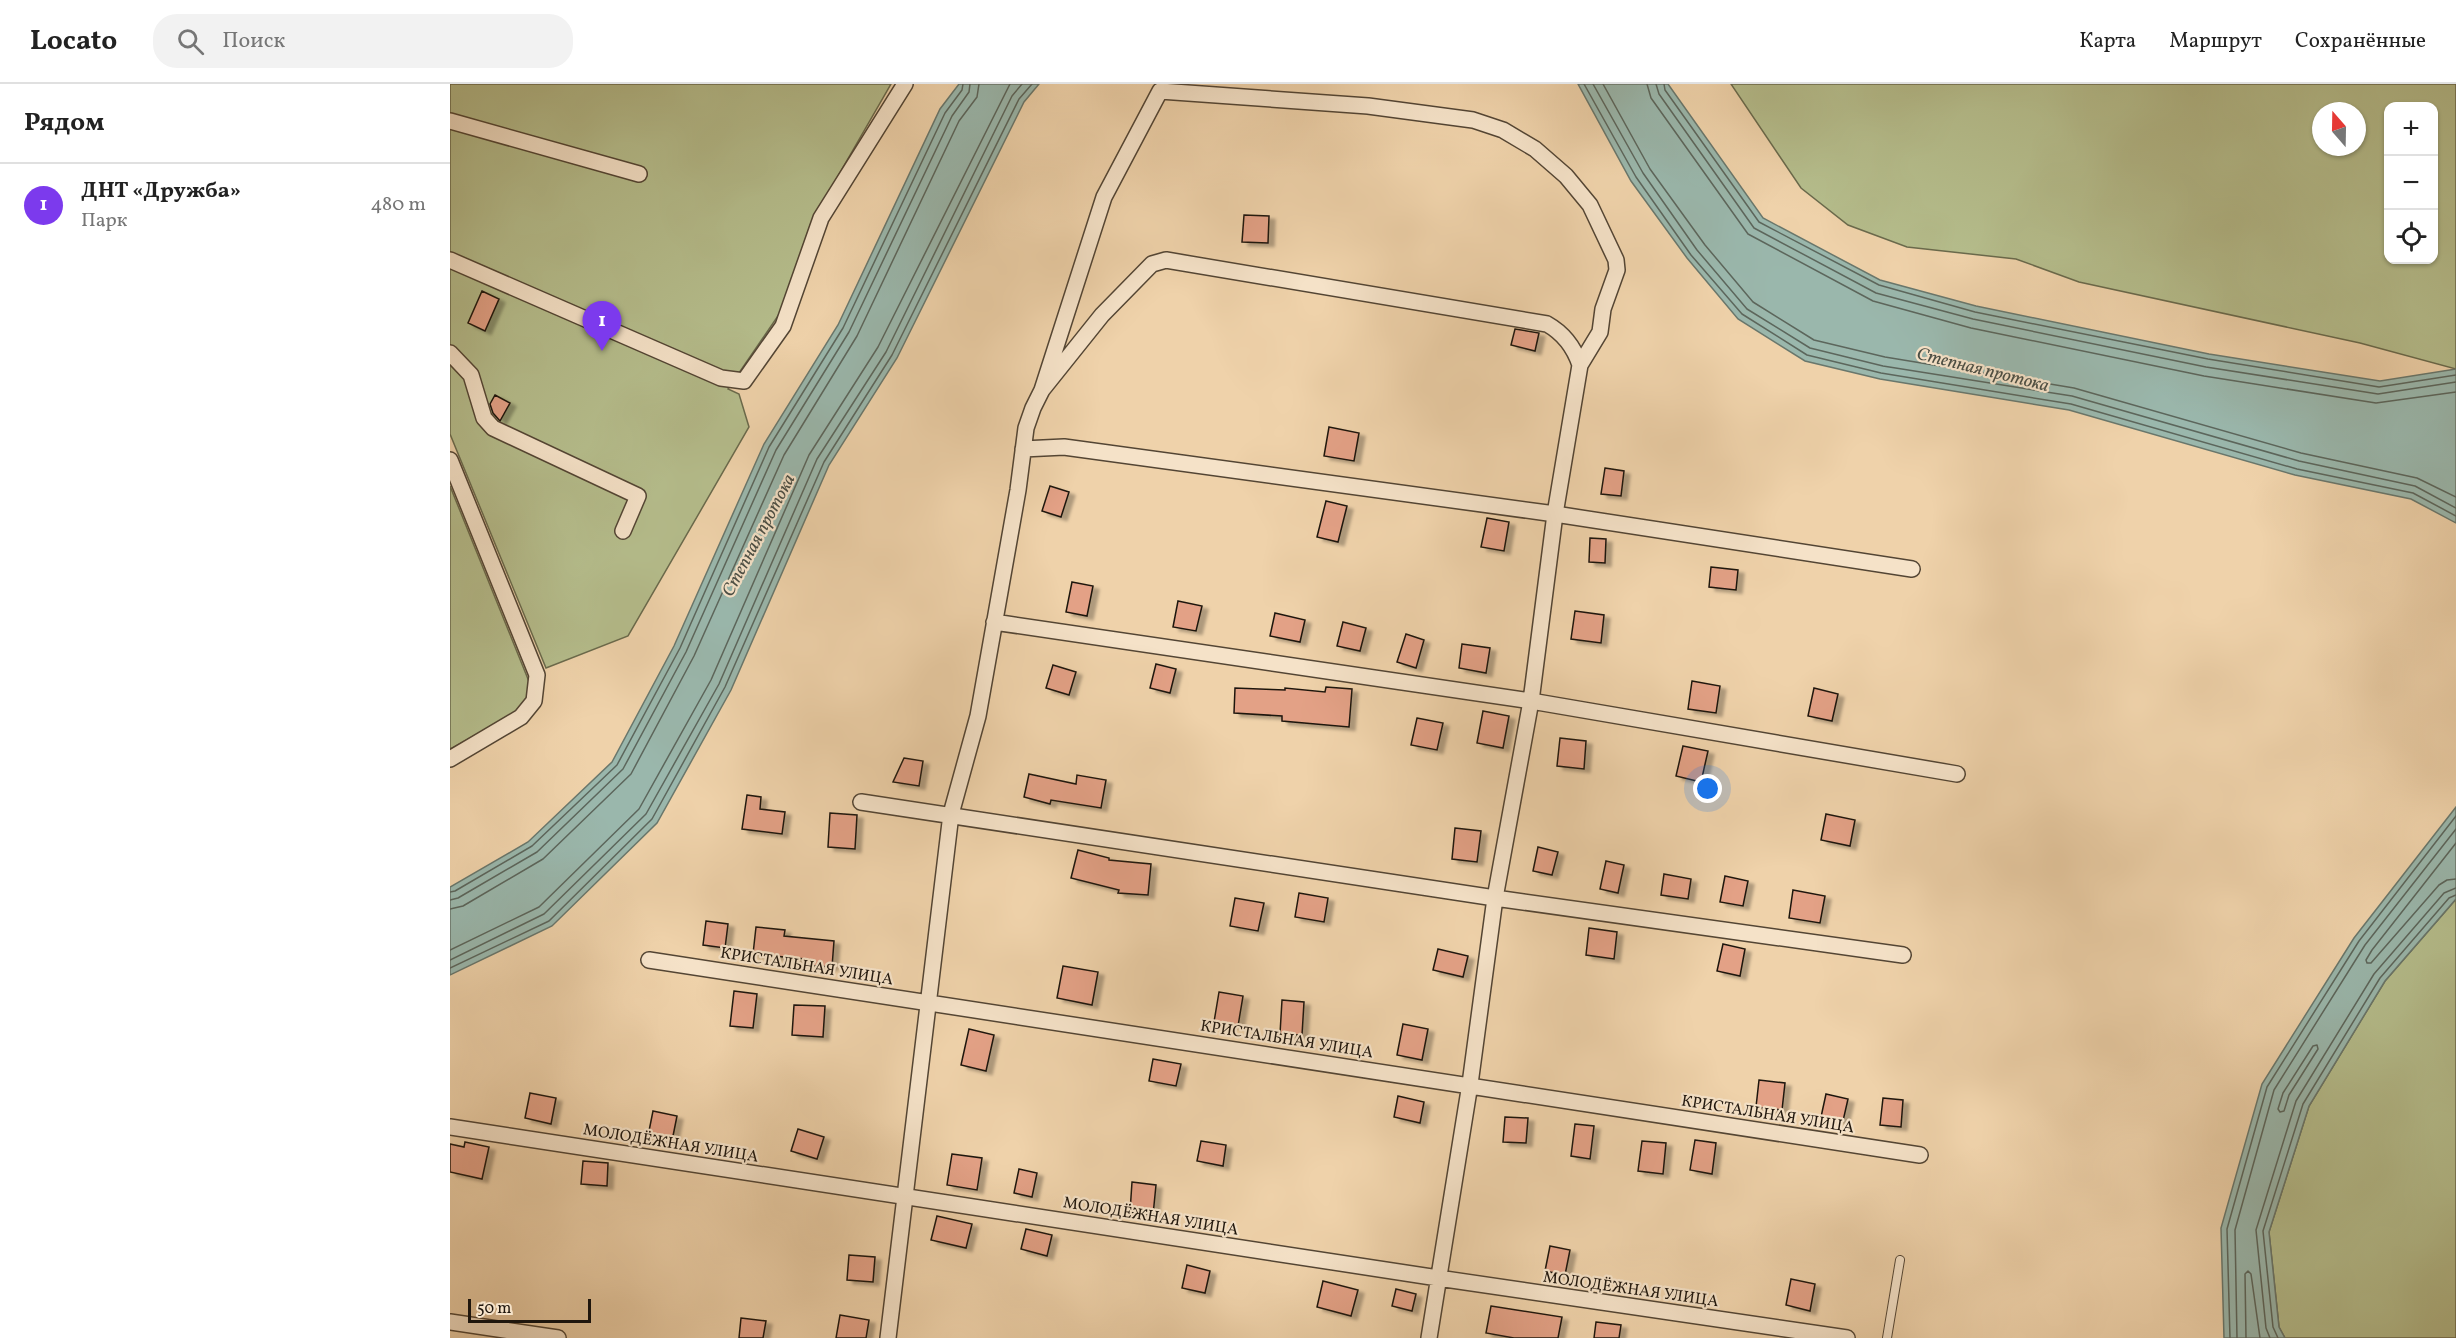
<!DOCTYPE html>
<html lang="ru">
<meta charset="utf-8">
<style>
:root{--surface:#fff;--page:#f2f2f2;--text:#222;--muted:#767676;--line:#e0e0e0;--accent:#7c3aed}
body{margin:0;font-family:Vollkorn,serif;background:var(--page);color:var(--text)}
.controls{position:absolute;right:18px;top:18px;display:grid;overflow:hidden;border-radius:12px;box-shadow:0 2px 4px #0004}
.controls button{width:54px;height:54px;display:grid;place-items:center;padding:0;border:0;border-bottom:2px solid var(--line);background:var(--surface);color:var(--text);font:30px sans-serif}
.compass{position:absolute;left:1862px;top:18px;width:54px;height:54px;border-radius:50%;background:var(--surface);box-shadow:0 2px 4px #0004;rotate:340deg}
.scale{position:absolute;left:18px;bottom:15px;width:123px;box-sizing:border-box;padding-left:6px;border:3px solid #1f160d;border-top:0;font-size:16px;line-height:21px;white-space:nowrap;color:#1f160d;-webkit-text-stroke:4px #f5e2c8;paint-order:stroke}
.you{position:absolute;left:1258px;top:705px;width:21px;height:21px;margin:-15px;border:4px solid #fff;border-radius:50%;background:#1a73e8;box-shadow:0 0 0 9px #1a73e833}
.badge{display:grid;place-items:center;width:39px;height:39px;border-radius:50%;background:var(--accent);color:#fff;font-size:20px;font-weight:700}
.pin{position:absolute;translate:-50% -50px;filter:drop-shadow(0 2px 3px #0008)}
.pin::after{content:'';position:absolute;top:32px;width:21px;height:18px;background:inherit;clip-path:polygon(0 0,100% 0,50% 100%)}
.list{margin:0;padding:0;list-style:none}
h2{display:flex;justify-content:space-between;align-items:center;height:78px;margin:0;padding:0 24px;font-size:26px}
h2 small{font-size:20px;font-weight:400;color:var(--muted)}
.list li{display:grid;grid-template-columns:39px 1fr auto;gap:18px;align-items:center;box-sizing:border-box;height:84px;padding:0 24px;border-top:2px solid var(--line)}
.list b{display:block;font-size:22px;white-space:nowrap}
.list p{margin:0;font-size:20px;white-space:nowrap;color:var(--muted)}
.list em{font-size:20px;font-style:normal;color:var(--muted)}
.icon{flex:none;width:33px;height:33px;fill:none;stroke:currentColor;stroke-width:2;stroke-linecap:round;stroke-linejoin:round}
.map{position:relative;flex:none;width:2006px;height:1254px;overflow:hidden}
header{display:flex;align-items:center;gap:36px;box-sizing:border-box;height:84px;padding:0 30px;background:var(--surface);border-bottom:2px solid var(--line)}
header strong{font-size:28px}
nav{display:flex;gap:33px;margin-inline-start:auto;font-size:21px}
.search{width:420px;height:54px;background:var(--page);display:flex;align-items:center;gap:15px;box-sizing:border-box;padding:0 21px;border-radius:24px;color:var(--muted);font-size:22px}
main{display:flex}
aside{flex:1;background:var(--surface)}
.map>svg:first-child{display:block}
.green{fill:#b5bd8c;stroke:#6a6a4c;stroke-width:1.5;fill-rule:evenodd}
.water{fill:#9ab7ac;stroke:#69776c;stroke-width:1.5}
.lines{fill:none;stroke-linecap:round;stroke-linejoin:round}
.shore{stroke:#5c665c;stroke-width:1.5}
.building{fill:#e3a186;stroke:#1f160d;stroke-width:1.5;filter:url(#shadow)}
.service-casing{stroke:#534534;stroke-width:10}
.minor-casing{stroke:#534534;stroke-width:18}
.service{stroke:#f5e2c8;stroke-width:8}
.minor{stroke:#f5e2c8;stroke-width:15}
.labels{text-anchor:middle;stroke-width:4.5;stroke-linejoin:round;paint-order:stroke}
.street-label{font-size:16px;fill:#1f160d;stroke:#f5e2c8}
.water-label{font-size:18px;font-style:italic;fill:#4a4e45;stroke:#f5e2c8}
</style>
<header>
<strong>Locato</strong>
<div class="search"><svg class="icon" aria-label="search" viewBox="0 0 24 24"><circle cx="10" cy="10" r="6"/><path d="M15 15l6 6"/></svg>Поиск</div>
<nav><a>Карта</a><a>Маршрут</a><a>Сохранённые</a></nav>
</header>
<main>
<aside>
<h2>Рядом<small></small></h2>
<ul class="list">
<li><span class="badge">1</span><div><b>ДНТ «Дружба»</b><p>Парк</p></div><em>480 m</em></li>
</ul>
</aside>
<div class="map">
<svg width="2006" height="1254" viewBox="0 0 2006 1254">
<defs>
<filter id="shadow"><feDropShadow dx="6" dy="3.5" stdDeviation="1.5" flood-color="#0004"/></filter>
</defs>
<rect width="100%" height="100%" fill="#efd2aa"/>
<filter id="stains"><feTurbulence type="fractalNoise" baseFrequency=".00333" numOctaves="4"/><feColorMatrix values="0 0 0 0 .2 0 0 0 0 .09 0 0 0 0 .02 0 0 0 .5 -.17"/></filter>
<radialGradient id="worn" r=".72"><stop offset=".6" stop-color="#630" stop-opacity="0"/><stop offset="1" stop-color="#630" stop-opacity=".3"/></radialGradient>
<path class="green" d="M0 0H441L361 139 330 229 278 305 289 310 299 343 178 552 96 584 0 350Z
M1281 0H2006V285L1910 259 1629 198 1566 175 1457 163 1398 141 1351 104ZM1938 22H1984V176H1938ZM1871 27H1907V63H1871Z
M0 402 80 600 74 624 0 665Z
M2006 815V1254H1835L1829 1243 1819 1148 1859 1022 1935 897Z"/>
<path class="water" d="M509 0H589L574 18 447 274 379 381 281 606 207 739 102 842 0 891V803L78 758 162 678 224 562 314 360 388 241 490 25Z
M1128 0H1218L1313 134 1430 196 1526 222 1759 270 1930 297 2006 285V439L1961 415 1845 391 1619 326 1430 295 1355 277 1288 235 1237 174 1181 97Z
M2006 723V815L1935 897 1859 1022 1819 1148 1829 1243 1835 1254H1774L1771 1144 1812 1000 1904 854Z"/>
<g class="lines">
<path class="shore" d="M1134 0 1186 93 1241 171 1292 230 1357 271 1431 289 1621 320 1847 385 1963 409 2006 432
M1143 0 1193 89 1247 166 1297 225 1360 264 1433 282 1622 312 1849 377 1965 402 2006 424
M1153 0 1200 85 1255 161 1303 218 1364 256 1435 273 1624 304 1851 369 1967 394 2006 413
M1197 0 1201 14 1298 150 1423 217 1521 244 1754 292 1926 319 2006 308
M1206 0 1209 10 1304 144 1426 209 1523 235 1756 283 1928 310 2006 298
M1214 0 1215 6 1309 138 1429 201 1525 228 1758 275 1929 303 2006 291
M2006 759 1922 866 1916 876 1917 879H1921L1989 801 1997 796 2006 795
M0 808 5 807 82 762 167 681 230 564 319 363 393 244 495 29 512 6 513 0
M0 816 8 814 87 768 173 685 236 568 326 366 399 248 502 32 519 8 520 0
M0 825 13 822 93 775 181 690 244 572 334 371 407 252 509 37 527 13 529 0
M0 866 89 823 189 725 261 596 359 371 428 263 560 0
M0 876 94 830 196 730 269 600 367 375 436 268 562 12 572 0
M0 884 99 837 202 735 275 603 374 378 442 271 569 15 582 0
M1867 961 1868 965 1839 1011 1834 1027 1830 1028 1828 1025 1833 1009 1863 962Z
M1780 1254 1777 1145 1817 1003 1909 857 2006 732
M1787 1254 1785 1146 1824 1006 1915 861 2006 745
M1796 1254 1795 1190 1798 1187 1801 1190 1810 1254
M1820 1254 1816 1244 1806 1146 1846 1017 1924 890 1994 809 2006 804
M1828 1254 1823 1243 1813 1147 1853 1020 1930 894 1999 814 2006 811"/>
</g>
<path class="building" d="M794 131 819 132 818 159 792 158Z
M32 207 49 215 35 247 18 239Z
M1065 245 1089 249 1085 267 1061 261Z
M45 311 60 319 50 337 43 329 40 320Z
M879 343 909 349 904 377 874 372Z
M1155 384 1174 387 1171 412 1151 410Z
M600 402 619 408 611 433 592 427Z
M876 417 897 422 888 458 867 453Z
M1037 434 1059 438 1054 467 1031 463Z
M1140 454 1156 455 1155 479 1139 478Z
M1261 483 1288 486 1286 506 1259 503Z
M622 498 643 502 637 532 616 528Z
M728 517 752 522 746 547 723 543Z
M1125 527 1154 531 1151 559 1121 555Z
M825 529 855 536 850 558 820 552Z
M893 538 916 544 910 567 887 562Z
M956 550 974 556 966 584 947 578Z
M1012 560 1040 564 1036 589 1009 584Z
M706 580 726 585 720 609 700 604Z
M603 581 626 588 619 611 596 604Z
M1242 597 1270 602 1266 629 1238 625Z
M876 603 902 605 899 643 832 637V632L784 629 785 604 835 606V604L875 608Z
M1364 604 1388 610 1382 637 1358 632Z
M1033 627 1059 632 1053 664 1027 659Z
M967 634 993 639 987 666 961 661Z
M1110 654 1136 657 1134 685 1107 682Z
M1233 662 1258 667 1251 698 1226 692Z
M454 674 473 677 469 702 443 698Z
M579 690 626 700 627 691 656 696 651 724 601 716 600 720 574 713Z
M297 711 311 713 310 725 335 728 332 750 292 745Z
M380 729 407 731 405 765 378 763Z
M1376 730 1405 736 1400 762 1371 756Z
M1005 744 1031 747 1027 778 1002 775Z
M1088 763 1108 768 1102 791 1083 787Z
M628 766 659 774V776L701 780 698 811 668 809 669 806 621 794Z
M1156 777 1174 781 1168 809 1150 805Z
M1214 790 1241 795 1238 815 1211 811Z
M1275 792 1298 797 1293 822 1270 818Z
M1343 806 1375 812 1370 839 1339 834Z
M849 809 878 814 874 838 845 833Z
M785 814 814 819 808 847 780 842Z
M256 837 278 840 275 864 253 861Z
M306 843 335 846 334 852 384 857 382 883 354 881 355 875 303 870Z
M1139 844 1167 848 1164 875 1136 871Z
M1273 860 1295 865 1290 892 1267 887Z
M988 865 1018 872 1013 893 983 886Z
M613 882 648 888 642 921 607 914Z
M284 907 307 910 303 944 280 942Z
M769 908 793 912 788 942 764 938Z
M832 916 854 918 852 951 830 950Z
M344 921 375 922 373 953 342 951Z
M953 940 978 945 972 976 947 971Z
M519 945 544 951 536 987 511 981Z
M703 975 731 980 726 1002 699 997Z
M1309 996 1335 999 1332 1026 1306 1023Z
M80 1009 106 1014 101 1040 75 1034Z
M1376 1010 1398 1015 1393 1037 1371 1033Z
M948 1012 974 1018 970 1039 944 1033Z
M1433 1014 1453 1016 1451 1043 1430 1041Z
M203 1027 227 1032 222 1057 198 1052Z
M1055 1033 1078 1034 1076 1059 1053 1058Z
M1125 1040 1144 1042 1140 1075 1121 1072Z
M348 1045 374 1053 367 1075 341 1067Z
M1245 1056 1266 1059 1262 1090 1240 1086Z
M751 1057 776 1061 773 1082 747 1077Z
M1192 1057 1216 1059 1213 1090 1188 1087Z
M15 1058 39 1063 32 1095 0 1088V1060L14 1063Z
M502 1070 532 1074 527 1106 497 1101Z
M133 1077 158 1079 157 1102 131 1100Z
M569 1085 587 1089 582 1113 564 1109Z
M682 1098 706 1101 703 1131 680 1128Z
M487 1132 522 1140 516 1164 481 1156Z
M576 1145 602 1151 597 1172 571 1165Z
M1100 1162 1120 1166 1115 1191 1095 1187Z
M399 1171 425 1173 423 1198 397 1196Z
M737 1181 760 1187 755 1209 732 1204Z
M1341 1195 1365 1200 1360 1227 1336 1221Z
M873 1197 908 1206 901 1232 867 1223Z
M946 1205 966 1210 962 1227 942 1222Z
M1041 1222 1112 1233 1108 1254H1064L1036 1249Z
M390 1231 419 1236 416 1254H386Z
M291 1234 316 1237 313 1254H289Z
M1146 1238 1171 1241 1169 1254H1144Z"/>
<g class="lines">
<g class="service-casing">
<path id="service" d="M1437 1254 1450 1176"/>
</g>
<g class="minor-casing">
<path id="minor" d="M0 37 189 90
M0 176 271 294 294 297 333 242 371 134 455 0
M0 269 21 291 34 334 43 344 188 412 173 447
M592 306 654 113 710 7 918 22 1023 36 1053 46 1085 65 1116 92 1140 121 1166 176 1167 186 1153 225 1150 248 1130 281 1105 430 1081 617 1045 814 1020 1000 979 1254
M573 365 614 363 1105 430 1462 485
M0 376 87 591 84 617 71 633 0 675
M544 538 1081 617 1507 690
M411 718 1045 814 1453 871
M199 876 1470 1071
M0 1043 988 1194 1397 1254
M0 1238 108 1254
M438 1254 501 730 528 632 568 406 576 344 583 324 592 306 652 231 702 180 716 176 1097 240C1113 249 1124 263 1130 281"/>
</g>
<use href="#service" class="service"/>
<use href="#minor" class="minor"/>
</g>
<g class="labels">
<g class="street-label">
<text transform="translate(357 881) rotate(9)" y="6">КРИСТАЛЬНАЯ УЛИЦА</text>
<text transform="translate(837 954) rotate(9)" y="6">КРИСТАЛЬНАЯ УЛИЦА</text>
<text transform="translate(1318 1029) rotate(9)" y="6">КРИСТАЛЬНАЯ УЛИЦА</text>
<text transform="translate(221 1058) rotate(9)" y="6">МОЛОДЁЖНАЯ УЛИЦА</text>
<text transform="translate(701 1131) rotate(9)" y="6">МОЛОДЁЖНАЯ УЛИЦА</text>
<text transform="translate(1181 1204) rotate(8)" y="6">МОЛОДЁЖНАЯ УЛИЦА</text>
</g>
<g class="water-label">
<text transform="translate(1533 285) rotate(14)" y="6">Степная протока</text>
<text transform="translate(308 451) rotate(-62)" y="6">Степная протока</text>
</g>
</g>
<rect width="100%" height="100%" filter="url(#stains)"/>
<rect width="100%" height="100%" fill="url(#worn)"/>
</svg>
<div class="controls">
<button>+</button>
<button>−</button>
<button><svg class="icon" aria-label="locate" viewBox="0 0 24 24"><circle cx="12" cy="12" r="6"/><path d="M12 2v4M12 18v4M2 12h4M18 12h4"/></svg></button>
</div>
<svg class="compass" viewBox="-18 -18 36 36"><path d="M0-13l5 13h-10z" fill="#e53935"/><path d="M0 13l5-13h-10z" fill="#767676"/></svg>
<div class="scale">50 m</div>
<div class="you"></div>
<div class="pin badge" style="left:152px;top:267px">1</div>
</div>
</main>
